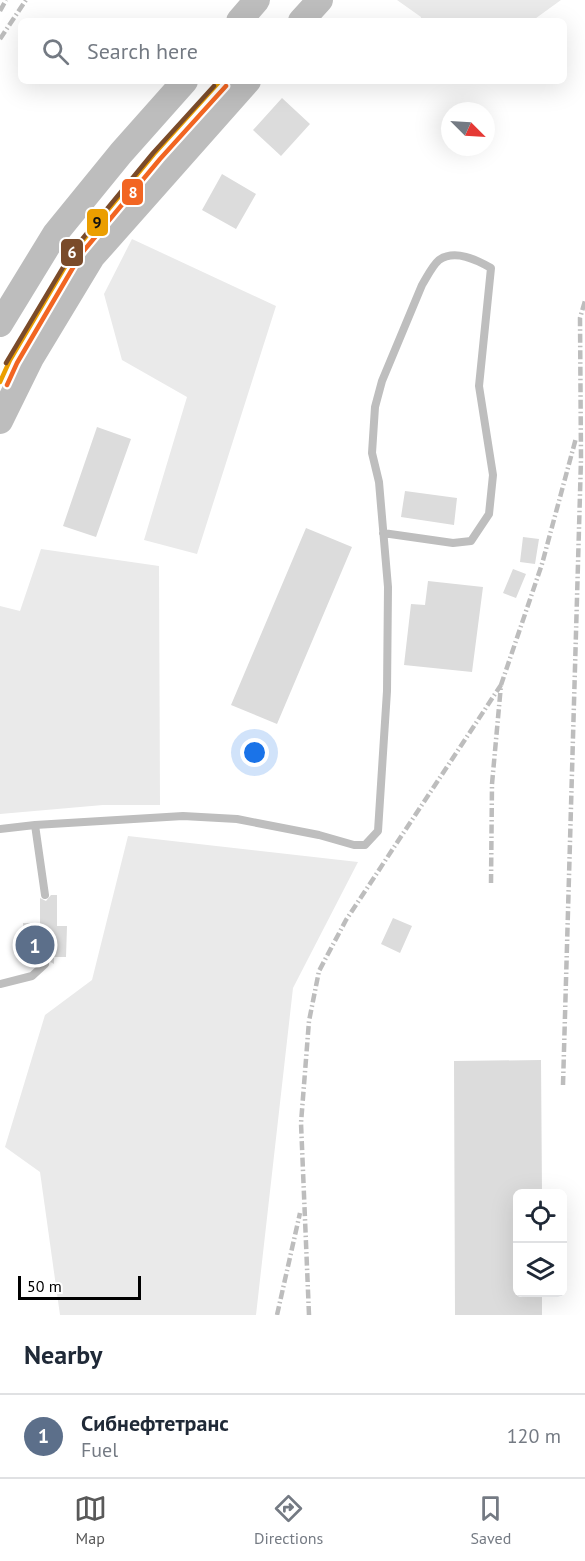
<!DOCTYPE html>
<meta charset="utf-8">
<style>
:root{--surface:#fff;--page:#f2f2f3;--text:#1f2937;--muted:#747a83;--line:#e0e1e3;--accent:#595959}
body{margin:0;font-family:"PT Sans",sans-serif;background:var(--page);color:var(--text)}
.controls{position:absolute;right:18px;bottom:18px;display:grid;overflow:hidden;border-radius:9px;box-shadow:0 6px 24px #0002}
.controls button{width:54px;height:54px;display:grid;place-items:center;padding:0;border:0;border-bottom:2px solid var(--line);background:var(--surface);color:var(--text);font:30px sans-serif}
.compass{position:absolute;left:441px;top:102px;width:54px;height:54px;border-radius:50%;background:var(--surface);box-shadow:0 6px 24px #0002;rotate:114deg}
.scale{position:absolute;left:18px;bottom:15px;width:123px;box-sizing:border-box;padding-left:6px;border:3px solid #000;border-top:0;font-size:16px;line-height:21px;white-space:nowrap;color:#000;-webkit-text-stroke:4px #fff;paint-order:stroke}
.you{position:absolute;left:255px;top:753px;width:21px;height:21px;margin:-15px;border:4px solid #fff;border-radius:50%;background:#1a73e8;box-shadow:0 0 0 9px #1a73e833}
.badge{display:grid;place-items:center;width:39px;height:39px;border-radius:50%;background:var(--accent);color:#fff;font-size:20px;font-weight:700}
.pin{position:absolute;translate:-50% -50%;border:3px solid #fff;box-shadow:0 2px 6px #0006}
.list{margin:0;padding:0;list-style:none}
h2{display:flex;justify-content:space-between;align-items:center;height:78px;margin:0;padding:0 24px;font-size:26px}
h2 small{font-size:20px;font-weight:400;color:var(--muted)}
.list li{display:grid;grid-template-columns:39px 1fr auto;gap:18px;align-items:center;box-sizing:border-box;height:84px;padding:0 24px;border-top:2px solid var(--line)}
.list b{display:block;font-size:22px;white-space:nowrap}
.list p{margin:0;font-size:20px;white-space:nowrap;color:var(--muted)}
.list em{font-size:20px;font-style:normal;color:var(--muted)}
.icon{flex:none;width:33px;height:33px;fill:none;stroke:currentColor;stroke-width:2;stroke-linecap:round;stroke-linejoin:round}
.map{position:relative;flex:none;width:585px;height:1315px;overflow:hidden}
.search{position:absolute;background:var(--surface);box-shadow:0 6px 24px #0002;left:18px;right:18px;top:18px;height:66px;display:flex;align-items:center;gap:15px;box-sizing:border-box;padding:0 21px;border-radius:9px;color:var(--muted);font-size:22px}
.sheet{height:162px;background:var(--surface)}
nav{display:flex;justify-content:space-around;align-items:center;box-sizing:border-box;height:84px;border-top:2px solid var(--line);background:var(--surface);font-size:16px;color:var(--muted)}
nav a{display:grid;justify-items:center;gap:3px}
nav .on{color:var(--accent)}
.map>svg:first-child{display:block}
.green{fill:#eaeaea}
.building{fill:#dcdcdc}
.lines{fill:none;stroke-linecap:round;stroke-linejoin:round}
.service{stroke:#bebebe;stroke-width:8}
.primary{stroke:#bdbdbd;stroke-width:26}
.rail{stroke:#bdbdbd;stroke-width:4.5;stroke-dasharray:9 3 1.5 3;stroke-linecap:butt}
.tram-1-casing{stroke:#fff;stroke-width:9}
.tram-2-casing{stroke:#fff;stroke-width:9}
.tram-3-casing{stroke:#fff;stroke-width:9}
.tram-1{stroke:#eb9e00;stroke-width:4.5}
.tram-2{stroke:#f26522;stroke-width:4.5}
.tram-3{stroke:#7a4b2a;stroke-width:4.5}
.line-badge{stroke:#fff;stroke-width:2}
.badge-label{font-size:16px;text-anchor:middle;font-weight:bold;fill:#fff}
.pale-badge-label{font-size:16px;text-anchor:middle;font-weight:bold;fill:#111}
</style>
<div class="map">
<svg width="585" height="1315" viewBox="0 0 585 1315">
<rect width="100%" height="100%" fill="#fff"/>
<path class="green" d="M397 0H561L532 21H421V17Z
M132 239 276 306 197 554 144 540 187 397 122 360 104 294Z
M41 549 159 566 160 805H103L0 814V606L20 611Z
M128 836 358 862 293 988 256 1315H60L40 1172 5 1147 45 1015 92 980Z"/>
<path class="building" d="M282 98 310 124 281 156 253 130Z
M222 174 256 194 236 229 202 210Z
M97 427 131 439 96 537 63 526Z
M405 491 457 498 454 525 401 517Z
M306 528 352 547 277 724 231 705Z
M523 537 539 539 535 564 520 562Z
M513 569 526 574 516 598 503 593Z
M428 581 483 587 472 672 404 665 411 604 425 605Z
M51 895H57V926H67L66 957H54V964L44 958 36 963 37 948H23V923H40V898L46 901Z
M393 918 412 926 400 953 381 944Z
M541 1060 542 1194H518V1293H542V1315H455L454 1061Z"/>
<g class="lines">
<path class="service" d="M35 825 183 816 237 819 319 835 354 845H365L378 831 387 691 388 587 379 482 372 453 375 407 382 381 422 285C427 277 432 266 439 260 455 249 477 260 491 268L479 386 493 475 489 514 471 541 453 543 383 533
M0 829 35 825 45 895
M0 984 32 976 45 964"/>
<path class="primary" d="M239 21 257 0
M301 21 320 0
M0 324 55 234 121 153 185 81
M0 421 31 358 92 257 248 81"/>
<path class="rail" d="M0 11 6 0
M0 39 26 0
M491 883 492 784 501 685 542 564 576 438
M563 1085 581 459 580 318 585 301
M277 1315 300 1213
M309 1315 301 1123 309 1021 319 971 346 920 501 685"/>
<g class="tram-1-casing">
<path id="tram-1" d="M0 382 10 360 75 250 154 154 220 81"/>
</g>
<g class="tram-2-casing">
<path id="tram-2" d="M7 385 17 363 81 254 160 159 226 86"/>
</g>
<g class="tram-3-casing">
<path id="tram-3" d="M6 363 74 249 153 153 214 86"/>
</g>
<use href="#tram-1" class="tram-1"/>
<use href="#tram-2" class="tram-2"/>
<use href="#tram-3" class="tram-3"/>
</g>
<g class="line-badge">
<rect x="121" y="178" width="23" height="28" rx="6" fill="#f26522"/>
<rect x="86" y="208" width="23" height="29" rx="6" fill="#eb9e00"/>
<rect x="60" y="238" width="24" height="29" rx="6" fill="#7a4b2a"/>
</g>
<g class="badge-label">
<text x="133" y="198">8</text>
<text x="72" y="258">6</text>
</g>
<g class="pale-badge-label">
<text x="97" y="228">9</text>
</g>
</svg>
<div class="controls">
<button><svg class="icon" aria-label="locate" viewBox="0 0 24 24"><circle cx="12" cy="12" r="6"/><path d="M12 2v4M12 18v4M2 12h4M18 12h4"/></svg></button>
<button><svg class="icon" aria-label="layers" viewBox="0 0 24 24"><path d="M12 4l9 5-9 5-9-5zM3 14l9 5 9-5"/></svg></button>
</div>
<svg class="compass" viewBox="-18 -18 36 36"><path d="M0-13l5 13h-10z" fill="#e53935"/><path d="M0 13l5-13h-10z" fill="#747a83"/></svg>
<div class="scale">50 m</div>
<div class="you"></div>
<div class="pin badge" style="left:35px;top:945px;background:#5c6f8a">1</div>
<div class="search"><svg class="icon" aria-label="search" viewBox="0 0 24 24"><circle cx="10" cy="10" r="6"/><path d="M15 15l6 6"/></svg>Search here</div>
</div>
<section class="sheet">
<h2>Nearby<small></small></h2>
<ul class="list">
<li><span class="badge" style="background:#5c6f8a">1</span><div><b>Сибнефтетранс</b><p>Fuel</p></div><em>120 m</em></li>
</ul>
</section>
<nav>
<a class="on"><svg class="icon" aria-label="map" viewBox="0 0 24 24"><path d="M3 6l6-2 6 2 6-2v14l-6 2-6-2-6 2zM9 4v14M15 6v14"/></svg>Map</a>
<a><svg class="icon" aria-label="directions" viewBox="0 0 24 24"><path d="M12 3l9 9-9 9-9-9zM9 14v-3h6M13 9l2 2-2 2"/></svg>Directions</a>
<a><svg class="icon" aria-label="saved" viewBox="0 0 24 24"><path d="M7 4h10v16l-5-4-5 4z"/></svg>Saved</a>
</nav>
